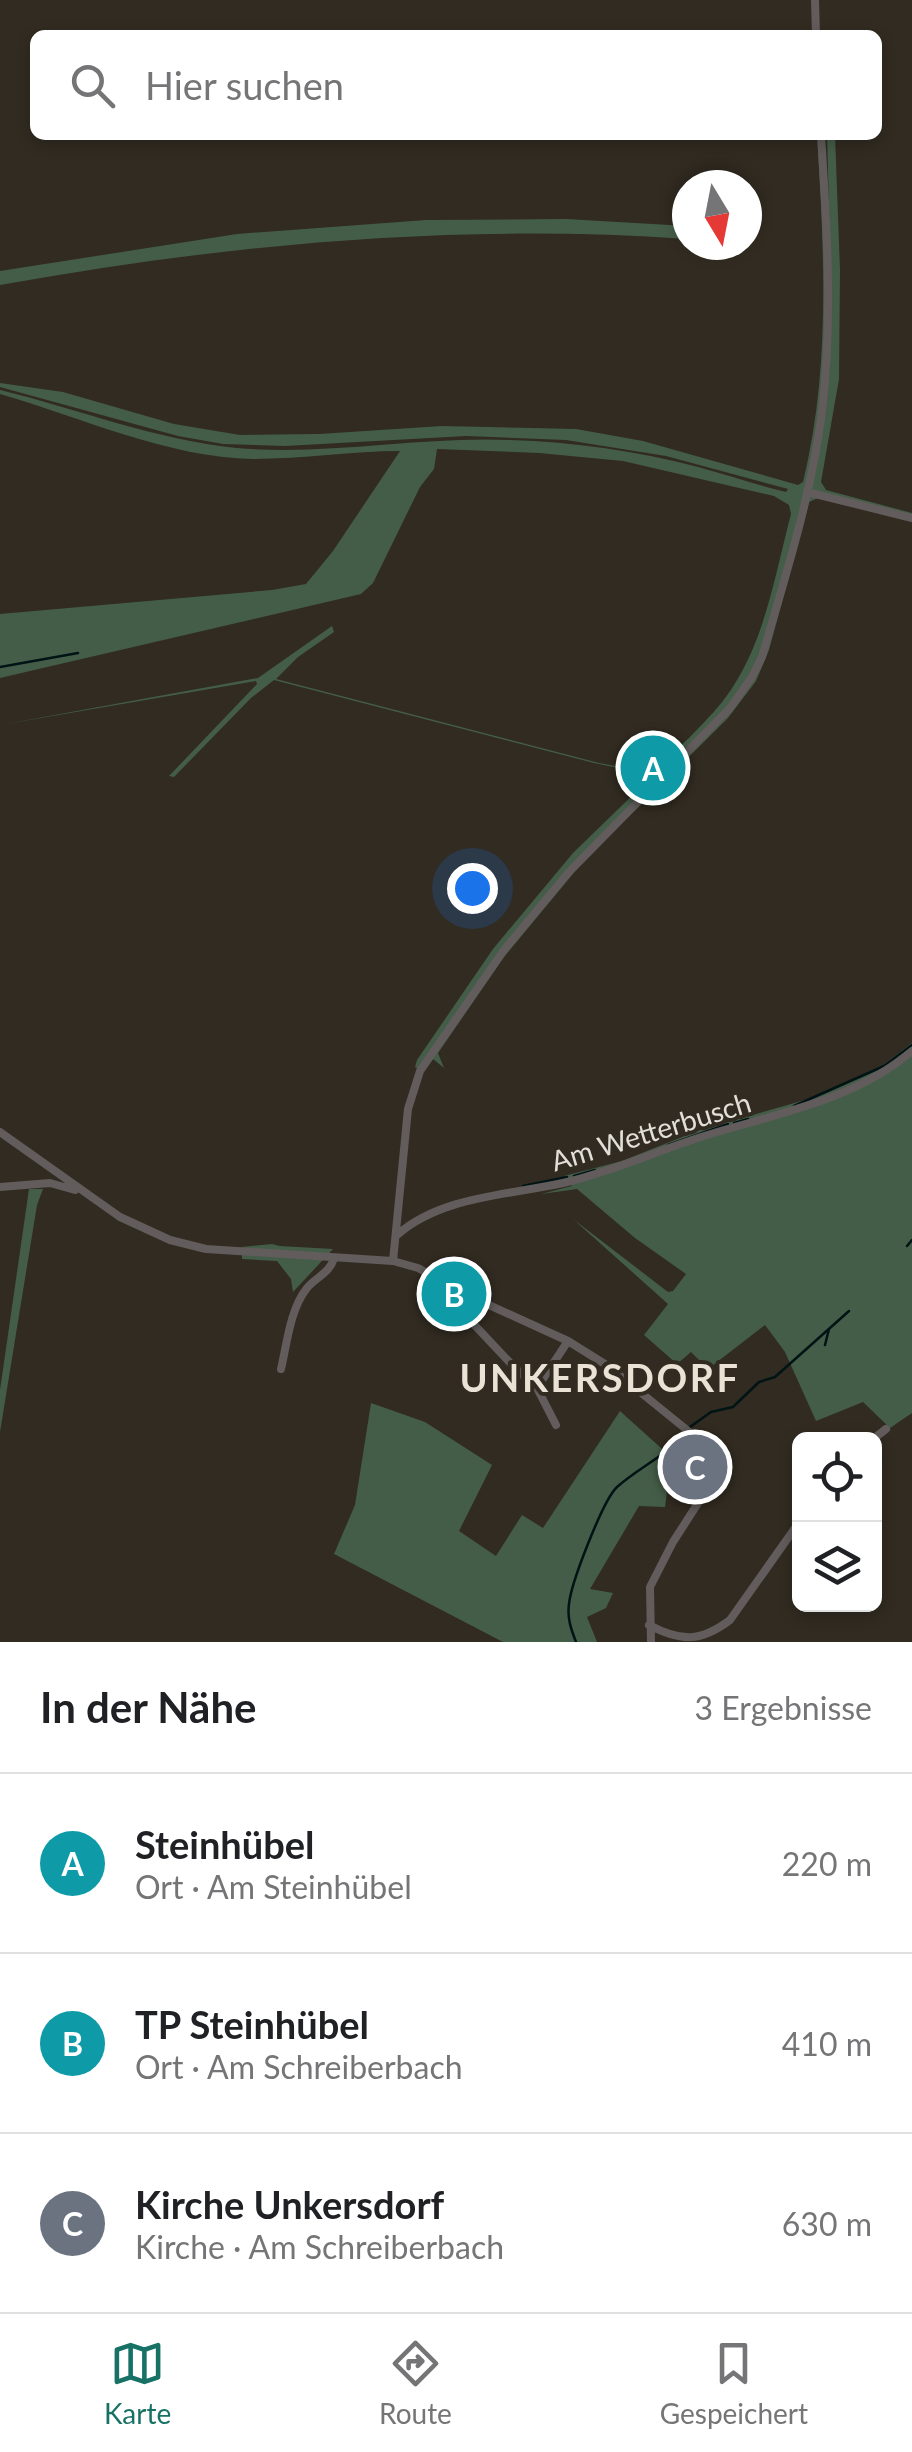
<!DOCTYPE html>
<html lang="de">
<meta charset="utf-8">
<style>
:root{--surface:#fff;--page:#f6f6f6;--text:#202124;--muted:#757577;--line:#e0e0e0;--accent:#177265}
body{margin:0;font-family:Lato,sans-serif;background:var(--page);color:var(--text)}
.controls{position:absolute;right:30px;bottom:30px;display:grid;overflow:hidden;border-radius:15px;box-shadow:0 5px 15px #0003}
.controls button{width:90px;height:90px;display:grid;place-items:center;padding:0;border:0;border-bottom:2px solid var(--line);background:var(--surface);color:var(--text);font:50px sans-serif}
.compass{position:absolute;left:672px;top:170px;width:90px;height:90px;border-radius:50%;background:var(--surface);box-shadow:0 5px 15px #0003;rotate:170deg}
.you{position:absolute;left:472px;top:888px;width:35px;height:35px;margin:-25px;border:8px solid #fff;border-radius:50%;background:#1a73e8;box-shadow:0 0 0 15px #1a73e833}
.badge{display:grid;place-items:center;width:65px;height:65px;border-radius:50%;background:var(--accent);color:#fff;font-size:32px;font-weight:700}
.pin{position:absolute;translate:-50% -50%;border:5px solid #fff;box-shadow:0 2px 10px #0006}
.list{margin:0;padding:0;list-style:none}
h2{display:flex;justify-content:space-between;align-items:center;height:130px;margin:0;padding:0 40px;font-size:42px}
h2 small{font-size:32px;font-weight:400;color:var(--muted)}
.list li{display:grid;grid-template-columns:65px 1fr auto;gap:30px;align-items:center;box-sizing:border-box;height:180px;padding:0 40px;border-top:2px solid var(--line)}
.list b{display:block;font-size:38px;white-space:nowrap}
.list p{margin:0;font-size:32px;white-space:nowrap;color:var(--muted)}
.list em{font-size:32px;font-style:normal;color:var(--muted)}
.icon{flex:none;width:55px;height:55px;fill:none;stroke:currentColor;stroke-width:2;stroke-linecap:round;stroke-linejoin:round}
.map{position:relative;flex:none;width:912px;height:1642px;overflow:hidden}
.search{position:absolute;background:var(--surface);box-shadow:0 5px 15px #0003;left:30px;right:30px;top:30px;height:110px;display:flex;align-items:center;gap:25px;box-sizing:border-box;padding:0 35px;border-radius:15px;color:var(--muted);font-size:38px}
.sheet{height:670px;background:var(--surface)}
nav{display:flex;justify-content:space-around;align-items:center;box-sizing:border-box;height:140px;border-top:2px solid var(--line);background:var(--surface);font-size:28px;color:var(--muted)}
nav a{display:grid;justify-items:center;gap:5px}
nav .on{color:var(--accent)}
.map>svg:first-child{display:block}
.green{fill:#445d48}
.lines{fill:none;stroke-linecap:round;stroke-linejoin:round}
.stream{stroke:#011415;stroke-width:2.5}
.minor{stroke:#625c5c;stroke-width:8}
.labels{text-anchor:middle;stroke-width:8;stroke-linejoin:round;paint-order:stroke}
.street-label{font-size:28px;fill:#e2ded8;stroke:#312b21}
.district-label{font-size:38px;font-weight:bold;letter-spacing:2.5px;fill:#eae2d5;stroke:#312b21}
</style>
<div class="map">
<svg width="912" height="1642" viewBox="0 0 912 1642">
<rect width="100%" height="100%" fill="#312b21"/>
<path class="green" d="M817 135 831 274 827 135H835L840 270 839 379 821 482 826 490 912 513V521L818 498 809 502 769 650 756 681 728 718 581 864 504 957 438 1053 444 1068 433 1059 422 1072 415 1067 417 1060 493 949 573 853 643 785 647 774 594 763 274 680 251 698 174 777 169 776 257 684 256 681 0 725 258 678 332 626 334 632 298 657 276 679 599 763 644 771C652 764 660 762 669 755 683 745 696 731 708 718 762 663 772 586 791 514L789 505 774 496 623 461 539 453 437 449 434 469 420 487 373 583 361 594 0 678V614L272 590 306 584 333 551 400 451C352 451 302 459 253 459 169 458 80 417 0 394V390C78 409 156 440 237 448 326 456 420 436 510 440 574 442 637 451 698 467 728 475 757 485 786 492L788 489 666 456 566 440 466 436 285 446 223 444 178 436 0 387V383L63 392 174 424 240 435 319 434 442 426 576 429 643 441 798 485 803 482C831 368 824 250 817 135Z
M566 219 687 226V239C456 223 228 244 0 285V271L237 234 426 220Z
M912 1043V1413L890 1428 863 1402 816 1421 785 1352 765 1325 708 1369 691 1352 677 1364 644 1335 668 1304 573 1219 668 1292 673 1291 686 1274 635 1238 577 1189 541 1194 572 1186 564 1176 622 1161 697 1131 812 1098 883 1065Z
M29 1189H43L37 1205 0 1432V1390Z
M272 1244 280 1246 333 1249 293 1292 291 1279 277 1261 242 1259V1247Z
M371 1403 425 1422 492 1465 459 1531 496 1556 522 1515 543 1528 620 1411 671 1457 677 1448 697 1444 711 1458 714 1469 694 1489 693 1485H674L669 1476 665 1507 639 1506 590 1589 613 1593 606 1608 587 1617 597 1642H503L334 1554 355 1505Z"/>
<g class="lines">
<path class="stream" d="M0 667 78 653
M794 1106 884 1066 912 1045
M734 1123 748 1119
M668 1145 728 1124
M574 1176 595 1170
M523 1186 567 1177
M907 1246 912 1240
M825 1345 829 1329
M734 1406 759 1382 775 1377 849 1311
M690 1427 711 1412 733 1407
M576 1642C571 1629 567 1618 569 1604 571 1583 603 1500 617 1487 638 1468 667 1455 685 1434"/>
<path class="minor" d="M815 0 816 35
M807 492 912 518
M0 1132 120 1217 170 1240 206 1249 393 1261 418 1268 467 1295 568 1341 608 1366 708 1447 715 1455 718 1472 673 1542 650 1587 651 1642
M0 1187 50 1183 75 1190
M397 1235C441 1196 509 1195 563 1183 611 1172 654 1152 701 1137 773 1114 852 1102 912 1051
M393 1261 408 1109 420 1071 504 950 569 872 730 708 752 677 762 657C785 577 812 494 822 411 833 320 827 226 821 135
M435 1283 514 1367 537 1388 556 1425
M281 1369C287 1344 290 1309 307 1288 316 1277 330 1273 334 1258
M537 1388 568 1341
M872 1440 886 1429
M649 1625C681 1642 701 1642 730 1620L800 1521"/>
</g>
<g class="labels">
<g class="street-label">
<text transform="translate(651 1132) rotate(-17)" y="10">Am Wetterbusch</text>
</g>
<g class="district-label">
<text x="600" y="1392">UNKERSDORF</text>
</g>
</g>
</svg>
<div class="controls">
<button><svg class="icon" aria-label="locate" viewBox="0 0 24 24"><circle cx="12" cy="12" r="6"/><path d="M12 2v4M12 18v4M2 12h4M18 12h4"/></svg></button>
<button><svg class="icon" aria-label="layers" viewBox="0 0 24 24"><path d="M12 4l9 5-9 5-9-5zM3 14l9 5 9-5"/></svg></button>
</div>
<svg class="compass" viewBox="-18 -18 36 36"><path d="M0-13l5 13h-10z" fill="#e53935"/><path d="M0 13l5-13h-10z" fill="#757577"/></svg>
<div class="you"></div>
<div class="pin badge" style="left:653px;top:768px;background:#0f9aa8">A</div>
<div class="pin badge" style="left:454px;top:1294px;background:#0f9aa8">B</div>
<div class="pin badge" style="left:695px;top:1467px;background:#6b7280">C</div>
<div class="search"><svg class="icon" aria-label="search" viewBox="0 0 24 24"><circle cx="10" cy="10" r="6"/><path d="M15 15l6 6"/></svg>Hier suchen</div>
</div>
<section class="sheet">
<h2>In der Nähe<small>3 Ergebnisse</small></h2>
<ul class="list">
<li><span class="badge" style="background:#0f9aa8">A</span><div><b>Steinhübel</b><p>Ort · Am Steinhübel</p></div><em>220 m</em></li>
<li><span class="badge" style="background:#0f9aa8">B</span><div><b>TP Steinhübel</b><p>Ort · Am Schreiberbach</p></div><em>410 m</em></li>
<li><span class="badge" style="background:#6b7280">C</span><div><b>Kirche Unkersdorf</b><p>Kirche · Am Schreiberbach</p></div><em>630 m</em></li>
</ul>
</section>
<nav>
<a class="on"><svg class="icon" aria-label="map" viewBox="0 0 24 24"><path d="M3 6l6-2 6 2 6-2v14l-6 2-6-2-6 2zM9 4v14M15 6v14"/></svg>Karte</a>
<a><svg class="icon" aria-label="directions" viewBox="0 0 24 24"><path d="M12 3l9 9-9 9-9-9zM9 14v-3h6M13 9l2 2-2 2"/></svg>Route</a>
<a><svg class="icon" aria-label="saved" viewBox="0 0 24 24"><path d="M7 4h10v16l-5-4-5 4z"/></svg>Gespeichert</a>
</nav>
